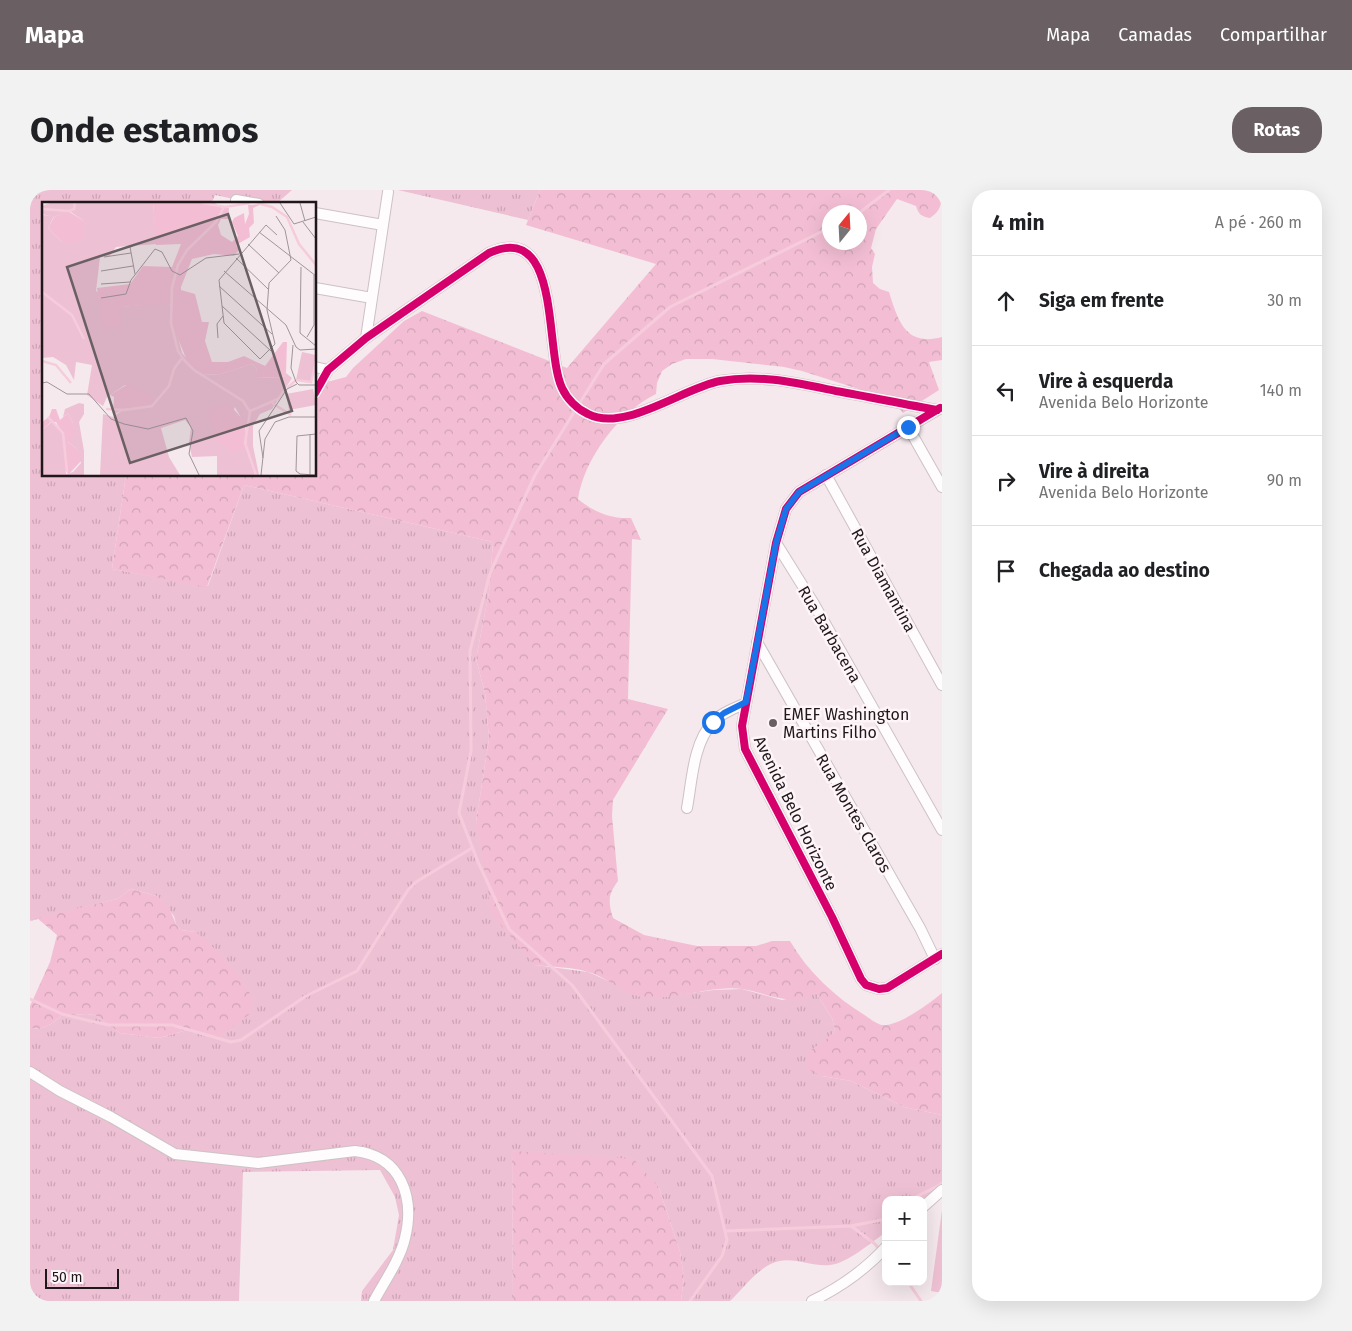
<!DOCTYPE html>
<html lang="pt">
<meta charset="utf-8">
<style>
:root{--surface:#fff;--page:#f2f2f2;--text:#202124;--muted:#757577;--line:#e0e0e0;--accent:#6a6064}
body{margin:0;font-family:"Fira Sans",sans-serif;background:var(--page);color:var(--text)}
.controls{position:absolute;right:15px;bottom:15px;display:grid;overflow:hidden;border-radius:10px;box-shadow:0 5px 20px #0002}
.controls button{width:45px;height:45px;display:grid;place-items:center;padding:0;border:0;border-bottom:1px solid var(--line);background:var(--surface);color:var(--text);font:25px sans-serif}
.compass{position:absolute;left:792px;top:15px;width:45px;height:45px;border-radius:50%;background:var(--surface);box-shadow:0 5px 20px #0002;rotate:18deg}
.scale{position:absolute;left:15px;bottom:12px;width:74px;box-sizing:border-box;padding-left:5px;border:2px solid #1f171a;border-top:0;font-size:14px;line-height:18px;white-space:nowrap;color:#1f171a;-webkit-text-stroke:4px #fef5f9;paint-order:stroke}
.stop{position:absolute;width:15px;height:15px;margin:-11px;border:4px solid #1a73e8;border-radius:50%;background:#fff}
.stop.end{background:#1a73e8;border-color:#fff;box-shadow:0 1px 5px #0008}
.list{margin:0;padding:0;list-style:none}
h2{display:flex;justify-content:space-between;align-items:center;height:65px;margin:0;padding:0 20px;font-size:21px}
h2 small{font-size:16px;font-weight:400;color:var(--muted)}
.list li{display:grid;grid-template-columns:32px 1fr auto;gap:15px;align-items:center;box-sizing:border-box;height:90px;padding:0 20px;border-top:1px solid var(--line)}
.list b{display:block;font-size:19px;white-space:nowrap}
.list p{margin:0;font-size:16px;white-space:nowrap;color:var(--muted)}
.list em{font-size:16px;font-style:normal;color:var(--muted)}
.icon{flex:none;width:28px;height:28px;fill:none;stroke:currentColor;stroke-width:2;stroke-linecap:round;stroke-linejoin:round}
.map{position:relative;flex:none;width:912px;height:1111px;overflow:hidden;border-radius:20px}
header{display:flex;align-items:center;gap:30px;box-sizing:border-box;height:70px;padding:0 25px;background:var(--accent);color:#fff}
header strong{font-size:24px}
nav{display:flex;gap:28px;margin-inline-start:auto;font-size:18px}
.intro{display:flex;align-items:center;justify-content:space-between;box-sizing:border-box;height:120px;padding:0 30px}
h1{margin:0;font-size:35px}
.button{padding:12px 22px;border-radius:20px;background:var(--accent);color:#fff;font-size:18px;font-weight:700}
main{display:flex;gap:30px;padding:0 30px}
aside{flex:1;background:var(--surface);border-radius:20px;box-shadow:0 5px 20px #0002}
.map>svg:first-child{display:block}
.grass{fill:url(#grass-tufts)}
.forest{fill:url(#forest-crowns);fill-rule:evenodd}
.park{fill:#eec0d3}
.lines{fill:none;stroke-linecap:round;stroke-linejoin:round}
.stream{stroke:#f6ccdc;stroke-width:3}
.minor-casing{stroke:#ccc2c5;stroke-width:12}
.minor{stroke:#fefcfc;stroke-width:10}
.cycleway-casing{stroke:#fef5f9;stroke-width:11}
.cycleway{stroke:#d6006c;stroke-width:8}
.route{stroke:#1a73e8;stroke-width:6}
.poi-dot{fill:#6a6064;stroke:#fef5f9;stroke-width:2}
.labels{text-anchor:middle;stroke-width:5;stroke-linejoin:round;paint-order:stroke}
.street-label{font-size:16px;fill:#1f171a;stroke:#fef5f9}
.poi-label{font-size:16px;fill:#1f171a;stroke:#fef5f9;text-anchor:start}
.inset-river{fill:none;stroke:#f6ccdc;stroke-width:2.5}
.inset-road{fill:none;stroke:#9f9599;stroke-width:1}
.view{fill:#6a6064;fill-opacity:0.15;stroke:#6a6064;stroke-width:2.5}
.inset-edge{fill:none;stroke:#1f171a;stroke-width:2.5}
</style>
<header>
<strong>Mapa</strong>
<nav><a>Mapa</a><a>Camadas</a><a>Compartilhar</a></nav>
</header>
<div class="intro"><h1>Onde estamos</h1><a class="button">Rotas</a></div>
<main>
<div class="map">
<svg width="912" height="1111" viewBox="0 0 912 1111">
<defs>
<pattern id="grass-tufts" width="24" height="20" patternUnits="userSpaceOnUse" patternTransform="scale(1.25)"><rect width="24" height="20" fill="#eec0d3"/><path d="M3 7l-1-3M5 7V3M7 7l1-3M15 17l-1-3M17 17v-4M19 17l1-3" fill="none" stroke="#cca4b5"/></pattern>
<pattern id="forest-crowns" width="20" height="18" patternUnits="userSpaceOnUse" patternTransform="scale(1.25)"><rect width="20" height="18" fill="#f3bed4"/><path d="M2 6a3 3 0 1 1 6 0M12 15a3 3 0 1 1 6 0" fill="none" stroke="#d0a3b5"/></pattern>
</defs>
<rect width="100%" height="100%" fill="#f5e9ed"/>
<path class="grass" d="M0 0H262L246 14H227L185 5 181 14H14V285H96L82 379 178 396 214 295 463 352 459 402 446 469 455 503 459 549 446 632 505 775 558 782 583 793 630 807 684 800 712 799 752 810 786 803 802 828 805 840 800 847 792 886 821 891 874 917 912 925V996L893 1011 856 1010V1042C842 1052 816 1074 800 1075 781 1077 760 1065 743 1073 726 1080 713 1099 700 1111H651L654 1088 650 1062 629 998 482 961 483 1111H331L332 1101 363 1060 369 1025 365 1007 350 980 213 982 209 1111H0V838L9 839 21 834 31 826 56 824 65 825 90 843 129 848 157 840 187 849 166 742 151 740 146 734 144 726 127 706 101 699 87 709 0 731Z
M368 0H510L498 30Z"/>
<path class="forest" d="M510 0H912C912 13 911 21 900 28 892 27 888 24 886 16L867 9 846 39 841 58 845 64 842 77 843 93 850 99 859 102C868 130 875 157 912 147V170L899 172 909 200 873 223 860 209 772 181 754 177 682 169H656L642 174 632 181 627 193 626 204C589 222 554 269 548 309 564 322 580 329 601 328L611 350 602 349 598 509 638 519 583 610 582 626 588 691C578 704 578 712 583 728L614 745 667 756H726L742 751H760C778 782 805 807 836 826 840 829 847 834 852 835 868 837 900 813 912 803V925L874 917 821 891 792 886 777 879V864C786 854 798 851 805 840L802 828 786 803C761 818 738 803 712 799 679 795 646 811 613 807 593 805 578 787 558 782 542 777 522 777 505 775L462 725 446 632 459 549 455 503 446 469 459 402 463 352 214 295 177 397 82 379 96 285H285V191L293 193 316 187 323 178 374 131 392 121 537 178 626 74 496 35ZM799 22H829V52H799Z
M101 699 127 706 139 718 146 734 151 740 166 742 186 760 211 788 222 807 221 823 187 849 157 840 129 848 90 843 65 825 56 824 31 826 21 834 9 839 0 838V816L20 772 27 745 7 728 87 709Z
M482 961 604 969 629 998 650 1062 654 1088 651 1111H483Z"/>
<path class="park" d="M912 1020V1103L901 1101Z"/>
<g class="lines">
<path class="stream" d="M829 23 859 0
M0 809 32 824 60 831 79 835H142L201 852 211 850 276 806 327 781 378 700 386 692 442 658
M882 1010C891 1002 902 1001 912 993
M821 1036 845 1054 856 1067
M695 1041 821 1036 856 1029
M878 1092 891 1111
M660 1111 692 1066 697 1050 682 986 542 795 479 739 448 672 429 623 441 561 440 461 460 383 505 285 574 174 640 117 799 38"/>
<g class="minor-casing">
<path id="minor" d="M206 10 229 14
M285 23 353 35
M285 98 342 108
M336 148 358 2
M285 177 298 180
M285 203 298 180 336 148 459 63C532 30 514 160 532 198 537 209 547 219 558 224 594 243 653 198 690 191 730 184 767 193 806 201 840 207 873 214 907 220
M909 219 769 302 756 319 746 353 712 536 715 559 802 727 831 789 836 795 849 799 857 798 912 764
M878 237 912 297
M796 285 912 495
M746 353 784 414 912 640
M727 452 890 738 905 769
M657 618C662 591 663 553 683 532 691 523 705 518 716 513
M0 882 30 901 81 927 145 964 228 973 325 961C371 966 385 1007 375 1048 370 1070 354 1092 344 1111
M893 1017 912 1000
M782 1111C811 1097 834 1081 856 1057"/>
</g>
<use href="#minor" class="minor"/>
<g class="cycleway-casing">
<path id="cycleway" d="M285 203 298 180 336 148 459 63C532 30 514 160 532 198 537 209 547 219 558 224 594 243 653 198 690 191 730 184 767 193 806 201 840 207 873 214 907 220
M910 218 769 302 756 319 746 353 712 536 715 559 802 727 831 789 836 795 849 799 857 798 912 764"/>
</g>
<use href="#cycleway" class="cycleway"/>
</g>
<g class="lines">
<path class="route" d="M683 532 694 523 716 512 746 353 756 319 769 302 878 237"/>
</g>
<circle class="poi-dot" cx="743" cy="533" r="5"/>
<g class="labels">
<g class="street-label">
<text transform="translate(854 390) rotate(61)" y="6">Rua Diamantina</text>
<text transform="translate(800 444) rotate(60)" y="6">Rua Barbacena</text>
<text transform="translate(766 623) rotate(64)" y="6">Avenida Belo Horizonte</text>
<text transform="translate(824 623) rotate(60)" y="6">Rua Montes Claros</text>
</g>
<g class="poi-label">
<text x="753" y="530">EMEF Washington<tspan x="753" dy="18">Martins Filho</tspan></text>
</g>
</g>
<g transform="translate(12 12)">
<rect width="274" height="274" fill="#f5e9ed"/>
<path d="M32 1H111L115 42 74 45 68 54 58 55 54 89 79 105 127 100 140 151 158 173 179 172 210 162 215 167 214 176 241 175 244 171 250 176 230 207 218 212 211 224V244L217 273H175V254L150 255 147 241 149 225 143 218 119 226 127 255 138 273H58L61 212 71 215 82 207 106 204 92 185 83 183 65 195 61 204 45 193 50 163 34 160 32 178 24 163 11 155 0 156V13L12 14 6 26 20 40 42 19 26 8ZM193 205 204 225 205 245 185 244 176 239ZM37 201 42 202V212L37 220 42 249V273H0V228L11 219 20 231 24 272 31 270 39 261 34 246 26 240 31 221 26 211 21 215 23 207Z" fill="#eec0d3" fill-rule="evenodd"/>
<path d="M111 1H173L180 6H187L186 17H179L176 23 179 33 190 40 196 34 190 20 192 16 202 11 203 22 207 12 206 3 220 2 211 6 212 21 207 26 208 35 194 43 197 48 192 54 172 52 150 57 139 85V88L153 92 160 120H167L163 139 170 160H186L202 154 223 164 241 140H245L244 171 241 175 213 176 215 167 210 162 179 172 158 173 148 166 130 122 127 101 80 105 79 125 61 127 55 86 88 82 101 64 130 65 139 42 114 43ZM26 9 42 19 41 35 32 41 20 40 6 26 12 15ZM86 182 107 192 111 198 107 204 82 207 71 213 72 195 68 193ZM187 202 203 220 205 246 190 250 175 239 165 207ZM10 207H14L18 218 26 211 31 221 33 232 26 240 34 246 40 258 27 272 22 268 20 231 14 220H9L0 228V220L7 215Z" fill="#f3bed4"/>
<path d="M8 1H32L25 10 12 15 0 12V4Z" fill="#eec0d3"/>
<path d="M260 150 274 153 269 181 254 178ZM271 187 274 203 247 208 244 192Z" fill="#eec0d3"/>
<path class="inset-river" d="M161 1 183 5 208 1M215 1 230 5 245 15 257 42 274 63M182 5 174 20 145 48 136 63 130 86 129 121 136 149 142 158 152 168 201 199 208 210 203 241 214 273M0 7 27 9 32 7 33 1M0 90 30 113 42 137M0 159 14 163 29 181M245 186 254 178 269 180 274 160M230 201 249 213M64 207 83 208 110 204 127 184 132 167 140 156M208 209 236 197 242 189M6 215 21 231 25 270"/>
<path class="inset-road" d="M238 1 252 22 274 15M258 1 263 19M234 14 243 28 249 58M261 20 274 37M217 30 274 74M235 33 224 23 177 78 182 121 218 157 233 142 225 108 227 81 249 58M206 42 237 71M88 45 93 72M62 55 89 51M194 56 226 87M259 65 258 131 274 144M59 69 91 64M182 69 244 123 254 145 258 148 274 147M59 82 88 80M177 84 230 132M59 96 84 92 89 78 113 47 120 50 130 69 138 73 164 56 197 52M180 104 229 149M265 135 272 123V73M176 136 175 122 181 114M251 143 249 166 254 180 257 183H274M0 181 5 180 25 192H47L69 217 82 222 106 227 144 216 151 229 147 252 157 273M268 232V273M274 232 255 234 254 269 258 272 274 273M221 256 217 229 245 187 255 182M219 273 223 237 233 220 247 215H274"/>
<path class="view" d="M186 12 250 209 88 261 25 65Z"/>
<rect width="274" height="274" class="inset-edge"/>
</g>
</svg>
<div class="controls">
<button>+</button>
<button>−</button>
</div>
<svg class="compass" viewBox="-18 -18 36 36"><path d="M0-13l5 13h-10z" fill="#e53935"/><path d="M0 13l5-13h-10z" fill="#757577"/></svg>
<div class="scale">50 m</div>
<div class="stop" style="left:683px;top:532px"></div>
<div class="stop end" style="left:878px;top:237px"></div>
</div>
<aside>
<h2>4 min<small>A pé · 260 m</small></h2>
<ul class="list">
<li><svg class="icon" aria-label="ahead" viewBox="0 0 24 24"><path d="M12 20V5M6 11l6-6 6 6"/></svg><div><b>Siga em frente</b></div><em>30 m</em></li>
<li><svg class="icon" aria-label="left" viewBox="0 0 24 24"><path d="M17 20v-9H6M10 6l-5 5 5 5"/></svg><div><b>Vire à esquerda</b><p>Avenida Belo Horizonte</p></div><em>140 m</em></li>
<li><svg class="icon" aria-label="right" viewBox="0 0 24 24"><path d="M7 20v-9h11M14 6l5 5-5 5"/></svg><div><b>Vire à direita</b><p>Avenida Belo Horizonte</p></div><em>90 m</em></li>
<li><svg class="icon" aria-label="arrive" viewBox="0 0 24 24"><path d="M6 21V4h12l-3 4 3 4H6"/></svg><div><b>Chegada ao destino</b></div></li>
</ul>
</aside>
</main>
